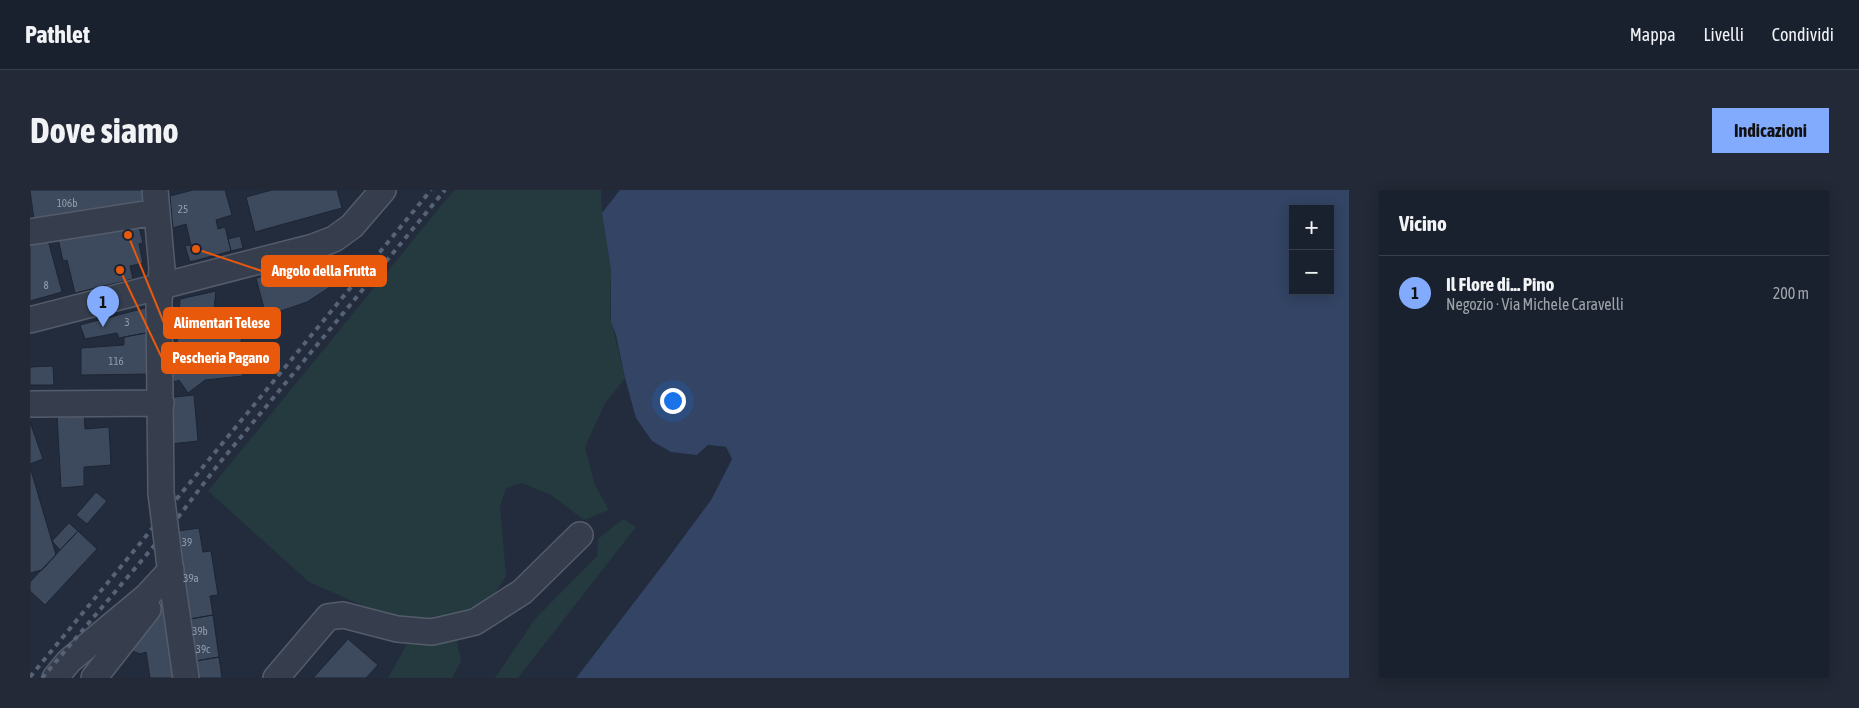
<!DOCTYPE html>
<html lang="it">
<meta charset="utf-8">
<style>
:root{--surface:#1a212e;--page:#232936;--text:#f1f3f6;--muted:#9fa3aa;--line:#383e4a;--accent:#82abfd}
body{margin:0;font-family:"Asap Condensed",sans-serif;background:var(--page);color:var(--text)}
.controls{position:absolute;right:15px;top:15px;display:grid;overflow:hidden;border-radius:0px;box-shadow:0 2px 12px #0003}
.controls button{width:45px;height:45px;display:grid;place-items:center;padding:0;border:0;border-bottom:1px solid var(--line);background:var(--surface);color:var(--text);font:25px sans-serif}
.you{position:absolute;left:642px;top:210px;width:18px;height:18px;margin:-12px;border:4px solid #fff;border-radius:50%;background:#1a73e8;box-shadow:0 0 0 8px #1a73e833}
.badge{display:grid;place-items:center;width:32px;height:32px;border-radius:50%;background:var(--accent);color:#111;font-size:16px;font-weight:700}
.pin{position:absolute;translate:-50% -41px;filter:drop-shadow(0 1px 2px #0008)}
.pin::after{content:'';position:absolute;top:26px;width:18px;height:15px;background:inherit;clip-path:polygon(0 0,100% 0,50% 100%)}
.list{margin:0;padding:0;list-style:none}
h2{display:flex;justify-content:space-between;align-items:center;height:65px;margin:0;padding:0 20px;font-size:21px}
h2 small{font-size:16px;font-weight:400;color:var(--muted)}
.list li{display:grid;grid-template-columns:32px 1fr auto;gap:15px;align-items:center;box-sizing:border-box;height:75px;padding:0 20px;border-top:1px solid var(--line)}
.list b{display:block;font-size:19px;white-space:nowrap}
.list p{margin:0;font-size:16px;white-space:nowrap;color:var(--muted)}
.list em{font-size:16px;font-style:normal;color:var(--muted)}
.map{position:relative;flex:none;width:1319px;height:488px;overflow:hidden;border-radius:0px}
header{display:flex;align-items:center;gap:30px;box-sizing:border-box;height:70px;padding:0 25px;background:var(--surface);border-bottom:1px solid var(--line)}
header strong{font-size:24px}
nav{display:flex;gap:28px;margin-inline-start:auto;font-size:18px}
.intro{display:flex;align-items:center;justify-content:space-between;box-sizing:border-box;height:120px;padding:0 30px}
h1{margin:0;font-size:35px}
.button{padding:12px 22px;border-radius:0px;background:var(--accent);color:#111;font-size:18px;font-weight:700}
main{display:flex;gap:30px;padding:0 30px}
aside{flex:1;background:var(--surface);border-radius:0px;box-shadow:0 2px 12px #0003}
.map>svg:first-child{display:block}
.green{fill:#243a3e}
.water{fill:#334464;fill-rule:evenodd}
.pier{fill:#222c3d}
.building{fill:#3d4a5d;stroke:#1d2534}
.lines{fill:none;stroke-linecap:round;stroke-linejoin:round}
.minor-casing{stroke:#545c6b;stroke-width:28}
.minor{stroke:#363e4d;stroke-width:25}
.rail{stroke:#576275;stroke-width:4;stroke-dasharray:5 5;stroke-linecap:butt}
.minor-bridge-casing{stroke:#545c6b;stroke-width:28;stroke-linecap:butt}
.minor-bridge{stroke:#363e4d;stroke-width:25}
.labels{text-anchor:middle;stroke-width:4;stroke-linejoin:round;paint-order:stroke}
.number-label{font-size:11px;fill:#949dae}
.leader{fill:none;stroke:#e8590c;stroke-width:2}
.callout-dot{fill:#e8590c;stroke:#1b2332;stroke-width:2}
.callout{fill:#e8590c;stroke:#e8590c;stroke-width:2}
.callout-label{font-size:15px;text-anchor:middle;font-weight:bold;fill:#fff}
</style>
<header>
<strong>Pathlet</strong>
<nav><a>Mappa</a><a>Livelli</a><a>Condividi</a></nav>
</header>
<div class="intro"><h1>Dove siamo</h1><a class="button">Indicazioni</a></div>
<main>
<div class="map">
<svg width="1319" height="488" viewBox="0 0 1319 488">
<rect width="100%" height="100%" fill="#222c3d"/>
<path class="green" d="M424 0H571L572 23 581 80 580 126 595 188 574 215 555 257 565 295 579 320 554 330 521 305 492 293 476 298 470 316 476 386 465 403 440 419 403 431 377 435 279 392 178 301Z
M593 329 606 337 488 488H465L505 429 567 366 568 349Z
M426 447 431 471 422 488H358L379 450Z"/>
<path class="water" d="M590 0H1319V488H546L638 368 681 310 702 269 696 257 678 255 667 265 641 262 622 251 606 228 595 188 586 145 581 132V80L572 23ZM1263 19H1300V101H1263Z"/>
<path class="pier" d="M678 255 696 257 702 269 681 309 638 368 546 488H543L636 367 678 308 699 269 694 260 679 258 668 267H665Z"/>
<path class="building" d="M0 0H112L115 19 4 30Z
M163 0H195L202 25 186 30 188 39 195 37 201 61 160 72 155 56 161 55 156 34 143 38 140 6Z
M242 0H307L312 18 225 42 216 7Z
M108 33 113 53 109 54 113 73 100 76 103 89 45 103 37 70 33 71 27 44Z
M210 46 213 58 201 61 198 49Z
M18 50 32 102 0 111V55Z
M289 72 300 97 277 112 236 126 226 88Z
M186 101 183 126 210 130 213 186 175 190 158 203 149 190 145 192 135 176 146 167 150 109Z
M115 118 121 142 89 148 87 143 55 149 50 135Z
M121 142 122 184 51 185V158L94 155V147Z
M23 176 24 195H0V177Z
M164 205 168 251 140 254 135 208Z
M54 223 55 239 79 237 81 275 54 277V296L31 298 27 224Z
M0 232 13 269 0 274Z
M0 277 26 365 12 380 0 383Z
M66 302 77 311 57 334 46 325Z
M39 333 48 341 30 360 22 351Z
M169 338 173 362 181 361 188 405 180 406 183 425 154 430 141 342Z
M48 341 67 359 15 415 0 401V392Z
M131 411H139L150 488H120L116 462 110 464 103 461 101 457 108 445 114 444V437L122 428Z
M183 425 189 467 160 472 154 430Z
M318 449 348 475 336 488H283Z
M189 467 192 488H162L160 472Z"/>
<g class="lines">
<g class="minor-casing">
<path id="minor" d="M125 0 132 79 129 111 131 303
M0 42 127 22
M0 130 283 57 304 49 322 36 353 0
M3 214 131 213
M139 369 156 488
M25 488 39 471 117 406 141 380
M64 488 118 419
M246 488 298 427 313 425 367 439 402 442 445 432 492 402 550 345"/>
</g>
<use href="#minor" class="minor"/>
<path class="rail" d="M0 487 401 0
M12 488 146 330 187 276 415 0"/>
<g class="minor-bridge-casing">
<path id="minor-bridge" d="M131 303 139 368"/>
</g>
<use href="#minor-bridge" class="minor-bridge"/>
</g>
<g class="labels">
<g class="number-label">
<text x="37" y="17">106b</text>
<text x="153" y="23">25</text>
<text x="16" y="99">8</text>
<text x="97" y="136">3</text>
<text x="86" y="175">116</text>
<text x="157" y="356">39</text>
<text x="161" y="392">39a</text>
<text x="170" y="445">39b</text>
<text x="173" y="463">39c</text>
</g>
</g>
<path class="leader" d="M166 59L232 81M98 45L134 133M90 80L132 168"/>
<g class="callout-dot">
<circle cx="166" cy="59" r="5"/>
<circle cx="98" cy="45" r="5"/>
<circle cx="90" cy="80" r="5"/>
</g>
<g class="callout">
<rect x="232" y="66" width="124" height="30" rx="5"/>
<rect x="134" y="118" width="116" height="30" rx="5"/>
<rect x="132" y="153" width="117" height="30" rx="5"/>
</g>
<g class="callout-label">
<text x="294" y="86">Angolo della Frutta</text>
<text x="192" y="138">Alimentari Telese</text>
<text x="191" y="173">Pescheria Pagano</text>
</g>
</svg>
<div class="controls">
<button>+</button>
<button>−</button>
</div>
<div class="you"></div>
<div class="pin badge" style="left:73px;top:137px">1</div>
</div>
<aside>
<h2>Vicino<small></small></h2>
<ul class="list">
<li><span class="badge">1</span><div><b>Il Flore di... Pino</b><p>Negozio · Via Michele Caravelli</p></div><em>200 m</em></li>
</ul>
</aside>
</main>
